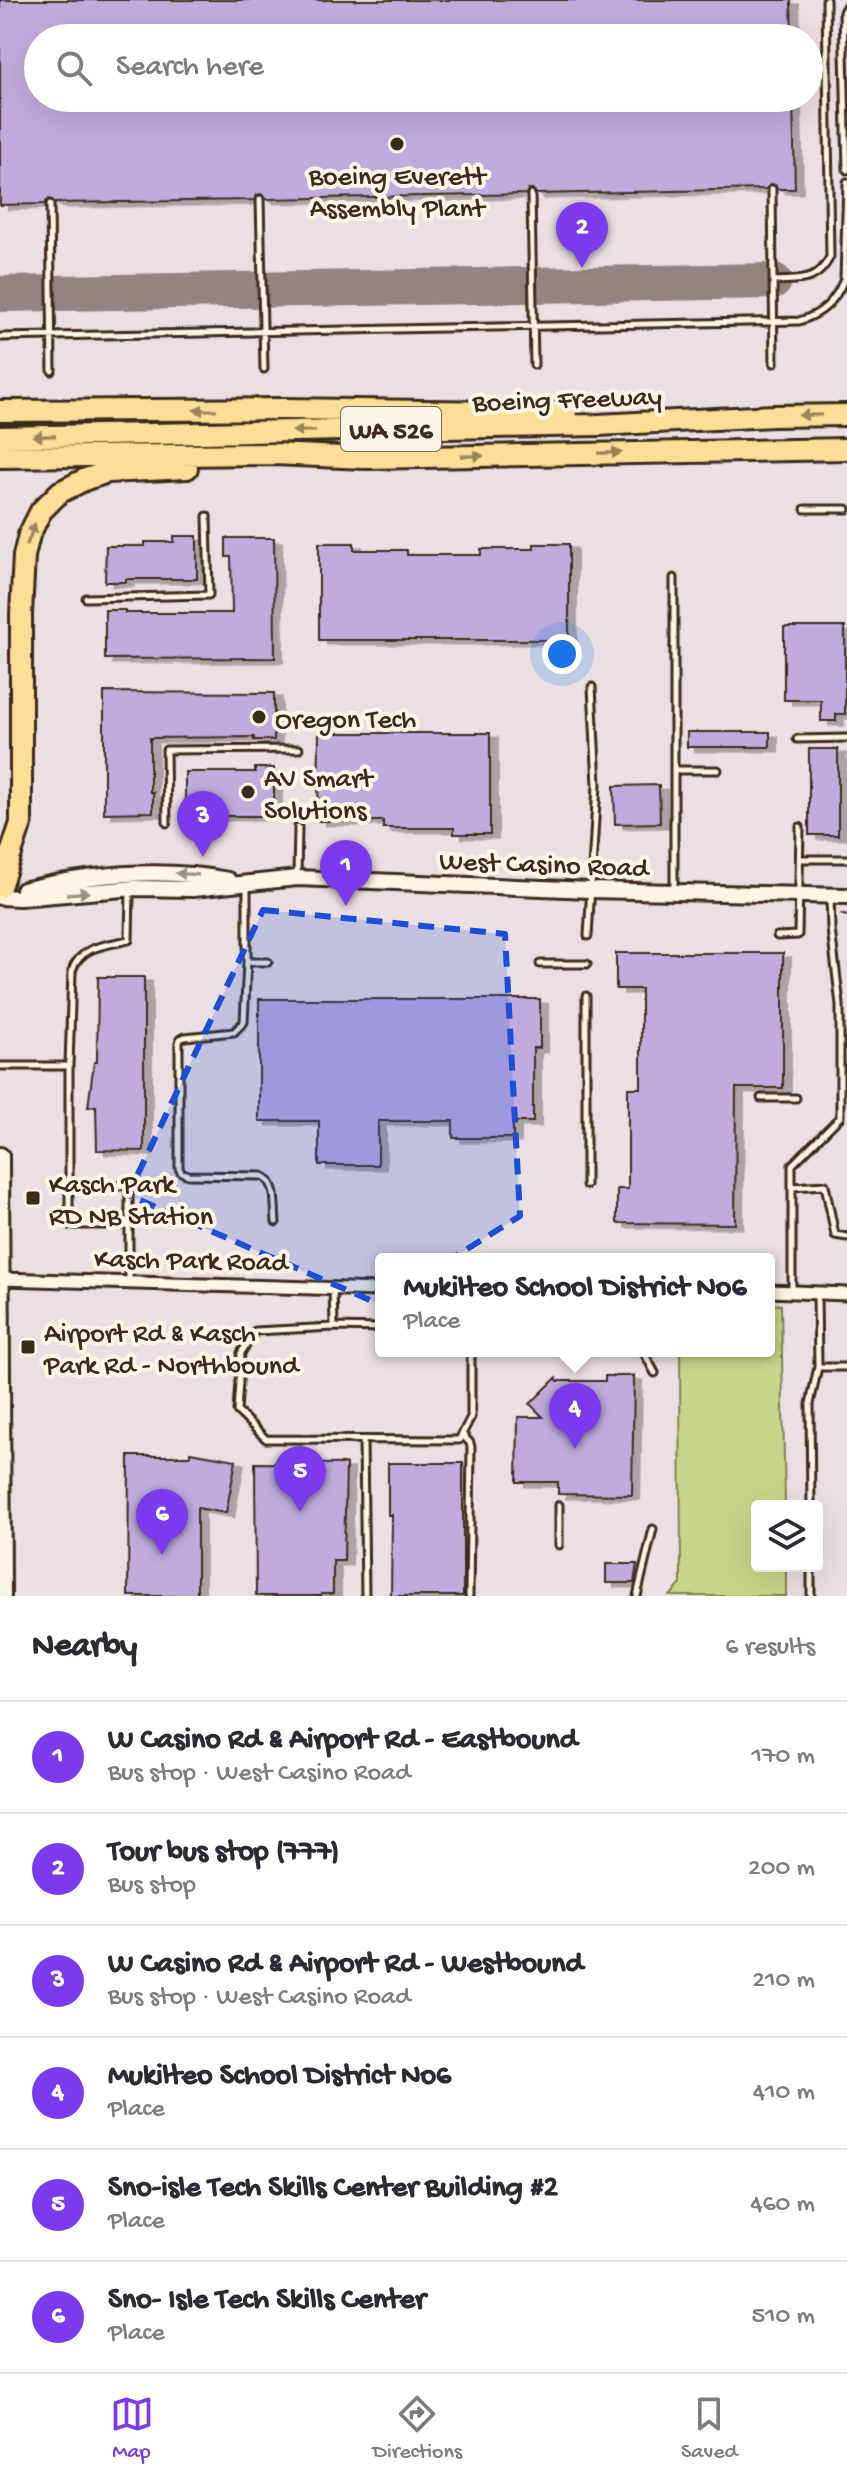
<!DOCTYPE html>
<meta charset="utf-8">
<style>
:root{--surface:#fff;--page:#f2f2f3;--text:#2b2b33;--muted:#7c7c81;--line:#e1e1e2;--accent:#7c3aed}
body{margin:0;font-family:"Gochi Hand",sans-serif;background:var(--page);color:var(--text)}
.controls{position:absolute;right:24px;bottom:24px;display:grid;overflow:hidden;border-radius:8px;box-shadow:0 8px 32px #0002}
.controls button{width:72px;height:72px;display:grid;place-items:center;padding:0;border:0;border-bottom:2px solid var(--line);background:var(--surface);color:var(--text);font:40px sans-serif}
.you{position:absolute;left:562px;top:654px;width:28px;height:28px;margin:-20px;border:6px solid #fff;border-radius:50%;background:#1a73e8;box-shadow:0 0 0 12px #1a73e833}
.badge{display:grid;place-items:center;width:52px;height:52px;border-radius:50%;background:var(--accent);color:#fff;font-size:26px;font-weight:700}
.pin{position:absolute;translate:-50% -66px;filter:drop-shadow(0 2px 4px #0008)}
.pin::after{content:'';position:absolute;top:42px;width:28px;height:24px;background:inherit;clip-path:polygon(0 0,100% 0,50% 100%)}
.popup{position:absolute;left:375px;top:1253px;width:400px;height:104px;box-sizing:border-box;display:grid;place-content:center;border-radius:8px;background:var(--surface);filter:drop-shadow(0 2px 6px #0005);font-size:26px;white-space:nowrap;color:var(--muted)}
.popup b{font-size:30px;color:var(--text)}
.popup::after{content:'';position:absolute;left:50%;top:100%;margin-left:-16px;border:16px solid transparent;border-top-color:var(--surface)}
.list{margin:0;padding:0;list-style:none}
h2{display:flex;justify-content:space-between;align-items:center;height:104px;margin:0;padding:0 32px;font-size:34px}
h2 small{font-size:26px;font-weight:400;color:var(--muted)}
.list li{display:grid;grid-template-columns:52px 1fr auto;gap:24px;align-items:center;box-sizing:border-box;height:112px;padding:0 32px;border-top:2px solid var(--line)}
.list b{display:block;font-size:30px;white-space:nowrap}
.list p{margin:0;font-size:26px;white-space:nowrap;color:var(--muted)}
.list em{font-size:26px;font-style:normal;color:var(--muted)}
.icon{flex:none;width:44px;height:44px;fill:none;stroke:currentColor;stroke-width:2;stroke-linecap:round;stroke-linejoin:round}
.map{position:relative;flex:none;width:847px;height:1596px;overflow:hidden}
.search{position:absolute;background:var(--surface);box-shadow:0 8px 32px #0002;left:24px;right:24px;top:24px;height:88px;display:flex;align-items:center;gap:20px;box-sizing:border-box;padding:0 28px;border-radius:44px;color:var(--muted);font-size:30px}
.sheet{height:776px;background:var(--surface)}
nav{display:flex;justify-content:space-around;align-items:center;box-sizing:border-box;height:112px;border-top:2px solid var(--line);background:var(--surface);font-size:22px;color:var(--muted)}
nav a{display:grid;justify-items:center;gap:4px}
nav .on{color:var(--accent)}
.map>svg:first-child{display:block}
.green{fill:#c6d589;stroke:#808054;stroke-width:2}
.lines{fill:none;stroke-linecap:round;stroke-linejoin:round}
.taxiway{stroke:#928480;stroke-width:36}
.building{fill:#bfacdc;stroke:#3b2a1e;stroke-width:2;filter:url(#shadow)}
.service-casing{stroke:#3b2a1e;stroke-width:11}
.minor-casing{stroke:#3b2a1e;stroke-width:17}
.tertiary-casing{stroke:#3b2a1e;stroke-width:20}
.secondary-casing{stroke:#3b2a1e;stroke-width:22}
.motorway-casing{stroke:#3b2a1e;stroke-width:26}
.path{stroke:#3b2a1e;stroke-width:2;stroke-dasharray:8 6;stroke-linecap:butt}
.service{stroke:#fcf5e5;stroke-width:5}
.minor{stroke:#fcf5e5;stroke-width:11}
.tertiary{stroke:#fcf5e5;stroke-width:14}
.secondary{stroke:#fcf5e5;stroke-width:16}
.motorway{stroke:#fcde96;stroke-width:20}
.oneway{fill:#9c845a}
.oneway2{fill:#9c9082}
.marked{fill:#1d4ed8;fill-opacity:0.2;stroke:#1d4ed8;stroke-width:6;stroke-dasharray:16 10;stroke-linejoin:round}
.poi-dot{fill:#3b2a1e;stroke:#fcf5e5;stroke-width:3}
.labels{text-anchor:middle;stroke-width:8;stroke-linejoin:round;paint-order:stroke}
.shield{fill:#fcf5e5;stroke:#75675a;stroke-width:2}
.shield-label{font-size:26px;font-weight:bold;fill:#3b2a1e}
.poi-label{font-size:28px;fill:#3b2a1e;stroke:#fcf5e5;text-anchor:start}
.street-label{font-size:28px;fill:#3b2a1e;stroke:#fcf5e5}
</style>
<div class="map">
<svg width="847" height="1596" viewBox="0 0 847 1596">
<defs>
<filter id="shadow"><feDropShadow dx="8" dy="4.5" stdDeviation="0" flood-color="#0004"/></filter>
</defs>
<rect width="100%" height="100%" fill="#eadfe2"/>
<filter id="ink" filterUnits="userSpaceOnUse"><feTurbulence type="fractalNoise" baseFrequency=".0125" numOctaves="2"/><feDisplacementMap in="SourceGraphic" scale="16" xChannelSelector="R" yChannelSelector="G"/><feConvolveMatrix kernelMatrix="1 2 1 2 8 2 1 2 1" color-interpolation-filters="sRGB"/></filter>
<g filter="url(#ink)">
<path class="green" d="M769 1304 781 1305 785 1506H757V1566H786V1596H670L681 1584 680 1351H769Z"/>
<g class="lines">
<path class="taxiway" d="M0 294 774 281"/>
</g>
<path class="building" d="M0 0H791L792 38H38V98H793L795 189H778L775 185 771 184 766 189 536 194 532 189 528 190 526 194 266 199 261 194 257 195 255 200 55 203 49 199 45 204 0 205Z
M174 536H197V579H126V582H105L106 546H145V542H174Z
M226 538H274L275 658 105 659V610H125V613H232L231 557H226Z
M319 543H354V550H407V555H481V549H534V544H569V640H319Z
M784 627H845V714H836V721H821V700H784Z
M104 692 274 693V740H254V737L150 738V792H153V812L104 813Z
M687 732H770V747H687Z
M319 733H490V834H454V828H383V821H318Z
M809 749H838V835H809Z
M255 768H274V816H185V772H255Z
M659 785 660 823 615 824 614 786Z
M616 953H783V1088H736L735 1224 617 1223V1189H628V1088H641V989H616Z
M98 977H144V1151L97 1150 96 1106 88 1107 94 1062H97Z
M259 999H540V1048H533V1122H513V1138H453V1121H378V1165H319V1121H259Z
M605 1376H634L632 1495 558 1494V1482H517L518 1417H543L530 1404 556 1378 558 1381H605Z
M190 1452 236 1460 226 1513 197 1508V1596H128L129 1456H190Z
M255 1463 346 1464 344 1561H333V1594H321V1596H256Z
M388 1463H463V1596H391L392 1515H388Z
M606 1564H637L634 1583H606Z"/>
<g class="lines">
<g class="service-casing">
<path id="service" d="M847 5 843 12 847 170
M772 189 774 363
M531 194 534 365
M260 199 264 369
M50 204 52 371
M774 281C800 279 816 284 830 257L826 0
M0 337 799 321C822 314 835 302 844 279L847 182
M805 509H847
M674 578V770
M86 598 209 595 207 516
M797 739 847 738
M167 823 166 750 299 749
M800 859H847
M297 877 298 827
M247 884V962H268
M674 891V770H718
M588 936 597 785 592 687
M777 936 798 935 800 827
M247 962 244 1022 234 1032 185 1037 180 1039 179 1043V1168L181 1172 188 1175 262 1176C278 1183 274 1206 276 1222
M540 964H587
M586 996V1185
M0 1066H69V1225H129V1283
M69 1066 72 971C80 946 106 945 129 940L130 890
M761 1098H796
M69 1185 129 1186V1225
M792 1187 825 1185 835 1235 847 1237
M333 1288 334 1327
M792 1291V1165L840 1117V1005L831 929 830 897
M381 1328 334 1327 255 1331 241 1353 237 1411 266 1439 459 1440 471 1417V1351
M643 1351 655 1373
M818 1367H847
M462 1434 470 1443 471 1447 469 1596
M363 1440 365 1596
M811 1506 810 1404 818 1367 817 1294
M559 1545V1505
M811 1566V1596
M637 1596 653 1529"/>
</g>
<g class="minor-casing">
<path id="minor" d="M1 1279 381 1290
M769 1291 847 1294"/>
</g>
<g class="tertiary-casing">
<path id="tertiary" d="M23 890C90 874 159 867 228 880
M0 897 19 898 135 888 193 889 297 878 590 890 847 896"/>
</g>
<g class="secondary-casing">
<path id="secondary" d="M0 1156 2 1596"/>
</g>
<g class="motorway-casing">
<path id="motorway" d="M0 411 283 409 566 413
M0 437 598 425 774 416 847 415
M0 457 273 454 366 458 847 449
M0 887 21 823V614L24 556 29 535 41 511 60 492 86 479 108 472 187 468"/>
</g>
<path class="path" d="M840 914 847 916"/>
<use href="#service" class="service"/>
<use href="#minor" class="minor"/>
<use href="#tertiary" class="tertiary"/>
<use href="#secondary" class="secondary"/>
<use href="#motorway" class="motorway"/>
</g>
<defs><path id="oneway-solid" d="M-6-.8H1V-3.2L6.5 0L1 3.2V.8H-6Z" transform="scale(2)"/></defs>
<g class="oneway">
<use href="#oneway-solid" transform="translate(205 410) rotate(180)"/>
<use href="#oneway-solid" transform="translate(810 415) rotate(179)"/>
<use href="#oneway-solid" transform="translate(304 431) rotate(179)"/>
<use href="#oneway-solid" transform="translate(44 436) rotate(179)"/>
<use href="#oneway-solid" transform="translate(610 453) rotate(-1)"/>
<use href="#oneway-solid" transform="translate(472 456) rotate(-1)"/>
<use href="#oneway-solid" transform="translate(31 534) rotate(-69)"/>
</g>
<g class="oneway2">
<use href="#oneway-solid" transform="translate(187 874) rotate(-176)"/>
<use href="#oneway-solid" transform="translate(78 893) rotate(-5)"/>
</g>
</g>
<path class="marked" d="M263 910 505 934 520 1216 379 1304 128 1195Z"/>
<g class="poi-dot">
<circle cx="397" cy="144" r="8"/>
<circle cx="259" cy="717" r="8"/>
<circle cx="248" cy="792" r="8"/>
<rect x="25" y="1190" width="16" height="16" rx="4"/>
<rect x="20" y="1339" width="16" height="16" rx="4"/>
</g>
<g class="labels">
<rect class="shield" x="341" y="407" width="100" height="44" rx="6"/>
<g class="shield-label">
<text x="391" y="438">WA 526</text>
</g>
<g class="poi-label">
<text x="397" y="184" text-anchor="middle">Boeing Everett<tspan x="397" dy="32">Assembly Plant</tspan></text>
<text x="275" y="727">Oregon Tech</text>
<text x="264" y="786">AV Smart<tspan x="264" dy="32">Solutions</tspan></text>
<text x="49" y="1192">Kasch Park<tspan x="49" dy="32">RD NB Station</tspan></text>
<text x="44" y="1341">Airport Rd &amp; Kasch<tspan x="44" dy="32">Park Rd - Northbound</tspan></text>
</g>
<g class="street-label">
<text transform="translate(567 397) rotate(-2)" y="10">Boeing Freeway</text>
<text transform="translate(544 862) rotate(2)" y="10">West Casino Road</text>
<text transform="translate(191 1258) rotate(1)" y="10">Kasch Park Road</text>
</g>
</g>
</svg>
<div class="controls">
<button><svg class="icon" aria-label="layers" viewBox="0 0 24 24"><path d="M12 4l9 5-9 5-9-5zM3 14l9 5 9-5"/></svg></button>
</div>
<div class="you"></div>
<div class="pin badge" style="left:346px;top:906px">1</div>
<div class="pin badge" style="left:582px;top:268px">2</div>
<div class="pin badge" style="left:203px;top:857px">3</div>
<div class="pin badge" style="left:575px;top:1449px">4</div>
<div class="popup"><b>Mukilteo School District No6</b>Place</div>
<div class="pin badge" style="left:300px;top:1512px">5</div>
<div class="pin badge" style="left:162px;top:1555px">6</div>
<div class="search"><svg class="icon" aria-label="search" viewBox="0 0 24 24"><circle cx="10" cy="10" r="6"/><path d="M15 15l6 6"/></svg>Search here</div>
</div>
<section class="sheet">
<h2>Nearby<small>6 results</small></h2>
<ul class="list">
<li><span class="badge">1</span><div><b>W Casino Rd &amp; Airport Rd - Eastbound</b><p>Bus stop · West Casino Road</p></div><em>170 m</em></li>
<li><span class="badge">2</span><div><b>Tour bus stop (777)</b><p>Bus stop</p></div><em>200 m</em></li>
<li><span class="badge">3</span><div><b>W Casino Rd &amp; Airport Rd - Westbound</b><p>Bus stop · West Casino Road</p></div><em>210 m</em></li>
<li><span class="badge">4</span><div><b>Mukilteo School District No6</b><p>Place</p></div><em>410 m</em></li>
<li><span class="badge">5</span><div><b>Sno-isle Tech Skills Center Building #2</b><p>Place</p></div><em>460 m</em></li>
<li><span class="badge">6</span><div><b>Sno- Isle Tech Skills Center</b><p>Place</p></div><em>510 m</em></li>
</ul>
</section>
<nav>
<a class="on"><svg class="icon" aria-label="map" viewBox="0 0 24 24"><path d="M3 6l6-2 6 2 6-2v14l-6 2-6-2-6 2zM9 4v14M15 6v14"/></svg>Map</a>
<a><svg class="icon" aria-label="directions" viewBox="0 0 24 24"><path d="M12 3l9 9-9 9-9-9zM9 14v-3h6M13 9l2 2-2 2"/></svg>Directions</a>
<a><svg class="icon" aria-label="saved" viewBox="0 0 24 24"><path d="M7 4h10v16l-5-4-5 4z"/></svg>Saved</a>
</nav>
